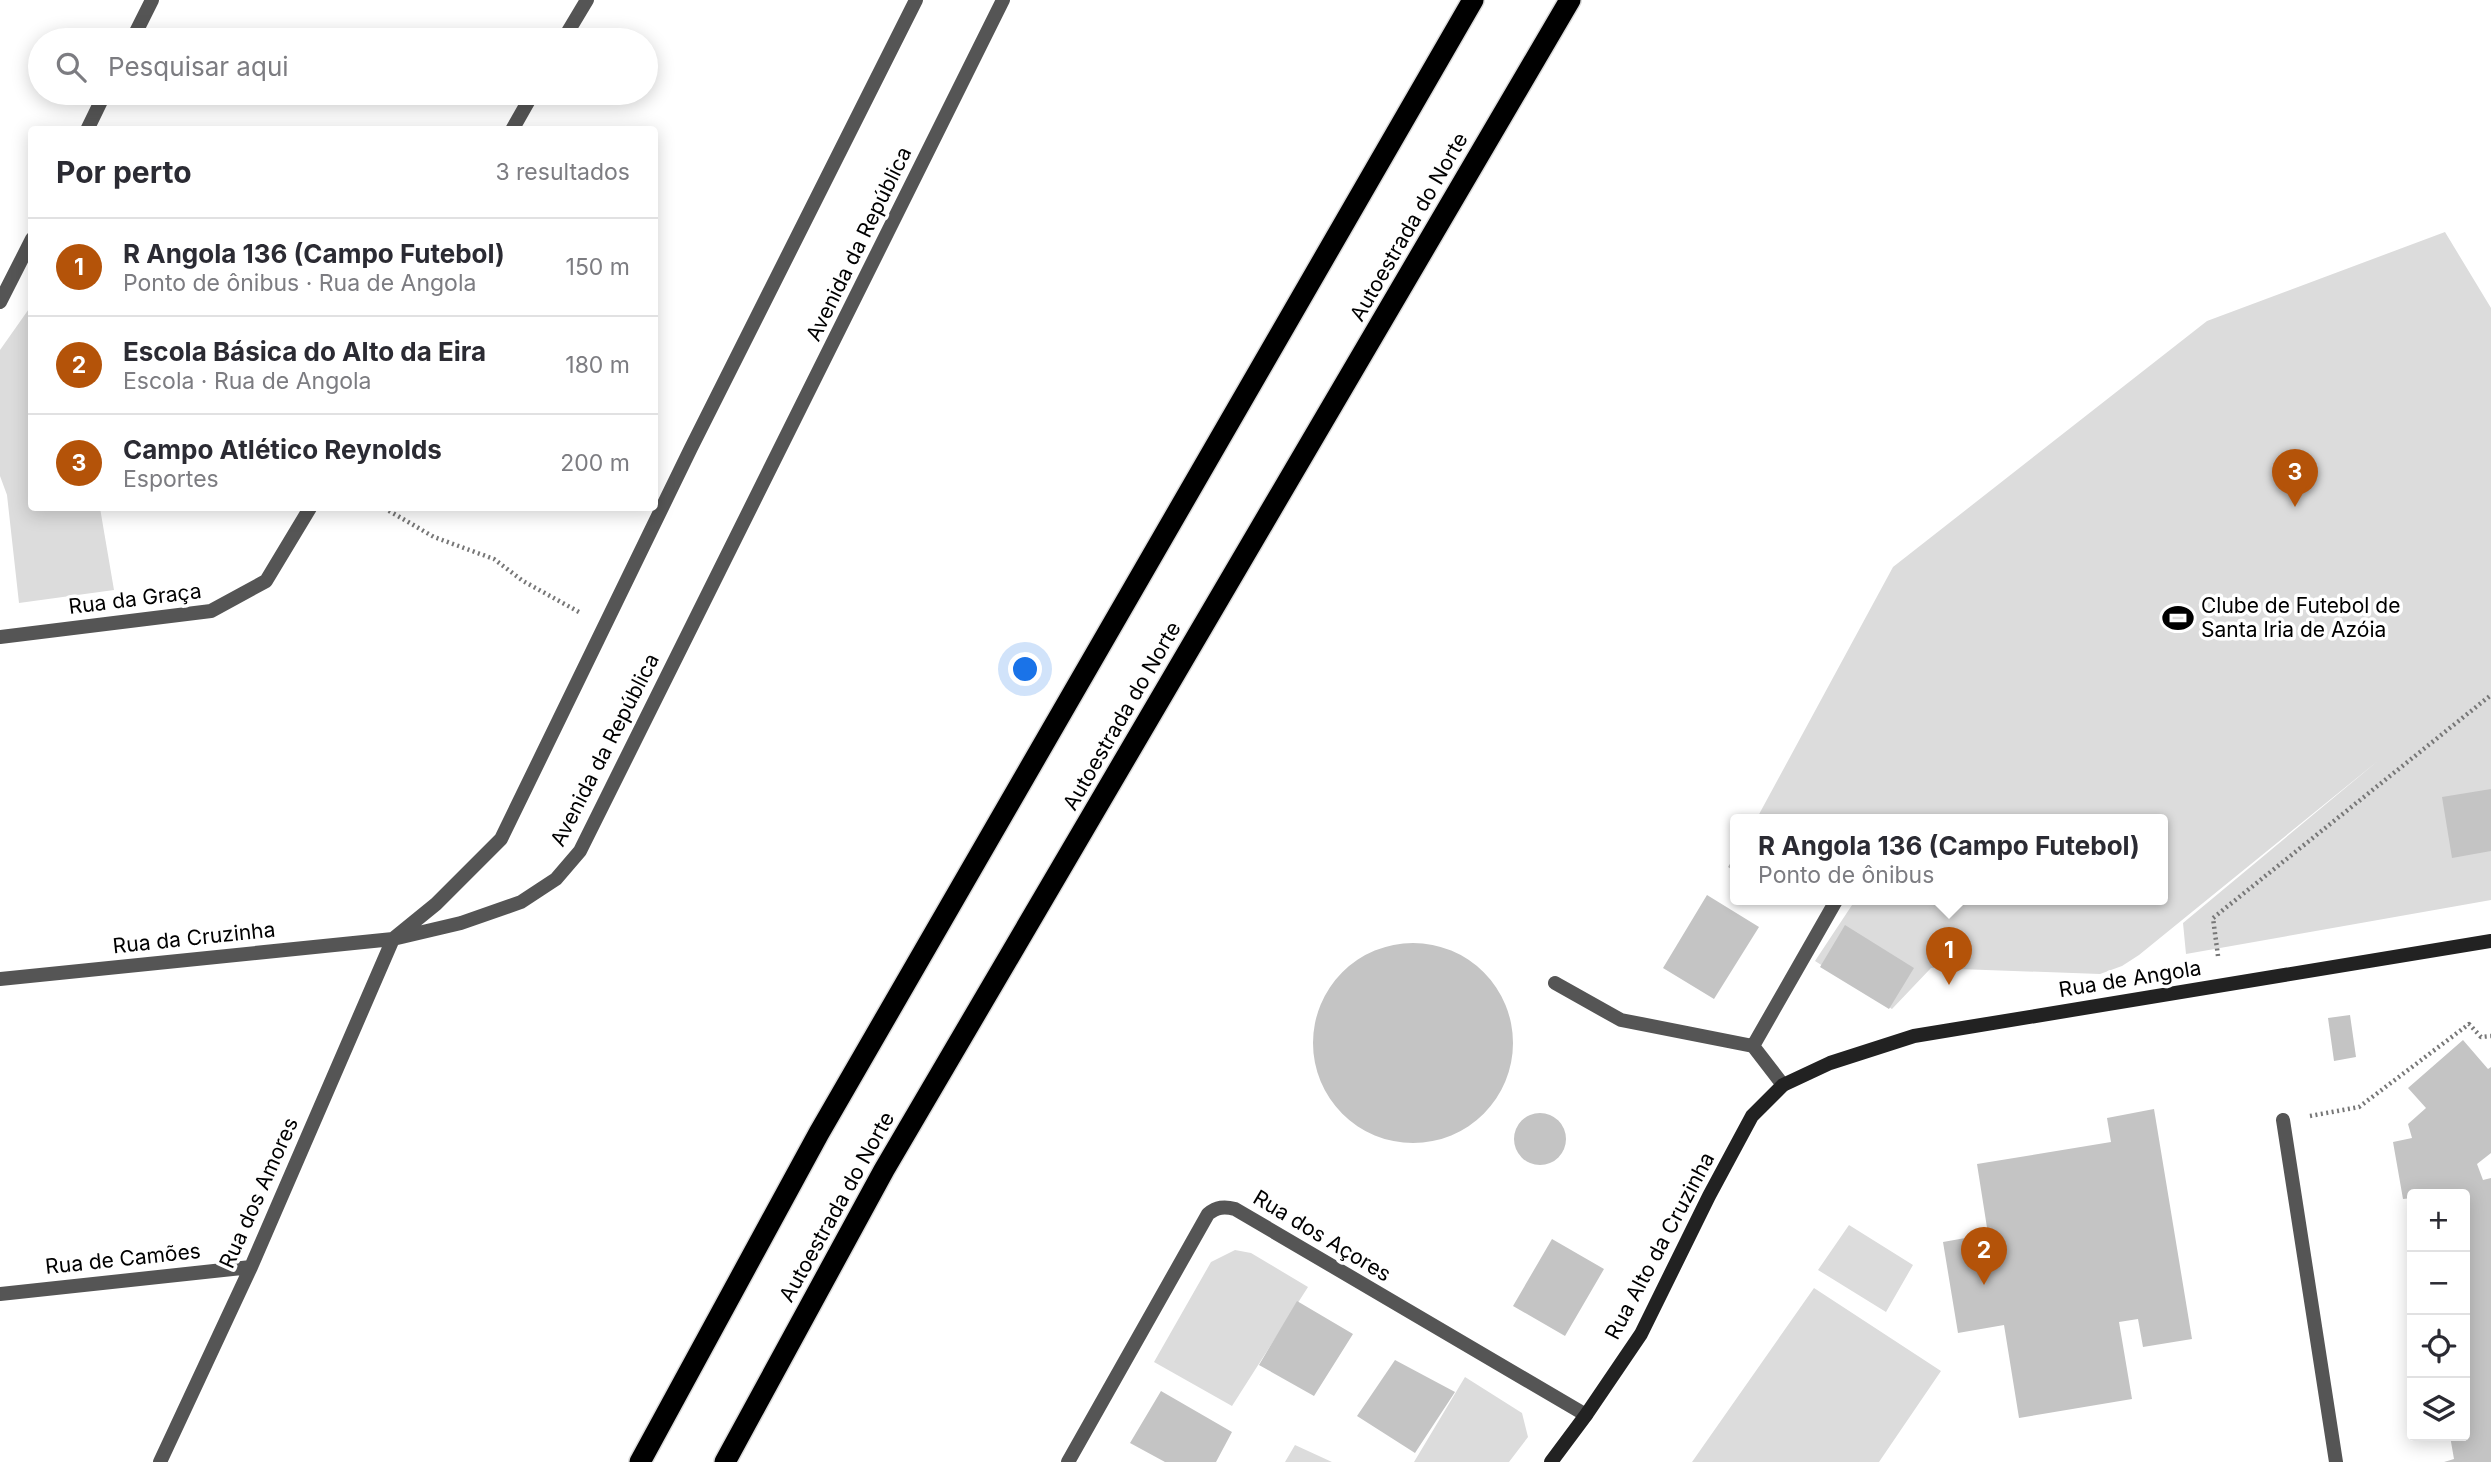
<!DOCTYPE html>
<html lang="pt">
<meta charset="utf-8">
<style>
:root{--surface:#fff;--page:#f7f7f7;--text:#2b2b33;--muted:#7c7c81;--line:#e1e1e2;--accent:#b45309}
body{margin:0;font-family:Inter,sans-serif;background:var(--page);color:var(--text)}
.controls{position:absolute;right:21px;bottom:21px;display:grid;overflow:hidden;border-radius:7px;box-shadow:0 4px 18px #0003}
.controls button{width:63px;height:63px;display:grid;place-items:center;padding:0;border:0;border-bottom:2px solid var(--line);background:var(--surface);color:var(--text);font:35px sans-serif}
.you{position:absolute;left:1026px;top:670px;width:24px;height:24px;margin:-18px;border:5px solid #fff;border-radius:50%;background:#1a73e8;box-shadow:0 0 0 10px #1a73e833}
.badge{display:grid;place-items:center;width:46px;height:46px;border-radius:50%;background:var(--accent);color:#fff;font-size:23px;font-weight:700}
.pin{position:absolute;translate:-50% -58px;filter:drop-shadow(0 2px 4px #0008)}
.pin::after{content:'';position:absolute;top:37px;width:24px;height:21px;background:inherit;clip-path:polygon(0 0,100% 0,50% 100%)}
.popup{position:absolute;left:1730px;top:814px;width:438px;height:91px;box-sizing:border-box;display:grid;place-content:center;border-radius:7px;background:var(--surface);filter:drop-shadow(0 2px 5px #0005);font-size:23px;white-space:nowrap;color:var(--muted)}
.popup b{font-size:26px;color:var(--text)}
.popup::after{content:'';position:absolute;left:50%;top:100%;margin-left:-14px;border:14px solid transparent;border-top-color:var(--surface)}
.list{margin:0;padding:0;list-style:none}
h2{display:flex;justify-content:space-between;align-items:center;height:91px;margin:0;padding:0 28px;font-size:30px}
h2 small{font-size:23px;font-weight:400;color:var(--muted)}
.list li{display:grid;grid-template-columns:46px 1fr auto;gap:21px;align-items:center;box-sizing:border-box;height:98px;padding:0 28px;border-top:2px solid var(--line)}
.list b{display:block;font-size:26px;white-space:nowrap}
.list p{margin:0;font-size:23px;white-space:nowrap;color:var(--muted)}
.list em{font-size:23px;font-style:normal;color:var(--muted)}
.icon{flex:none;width:38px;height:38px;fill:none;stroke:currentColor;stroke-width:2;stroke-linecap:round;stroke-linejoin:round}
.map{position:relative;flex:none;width:2491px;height:1462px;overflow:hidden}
.search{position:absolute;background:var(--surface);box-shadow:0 4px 18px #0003;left:28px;top:28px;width:630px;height:77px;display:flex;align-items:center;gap:18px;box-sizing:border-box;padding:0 24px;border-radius:38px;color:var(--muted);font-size:26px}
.panel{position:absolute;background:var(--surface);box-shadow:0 4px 18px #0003;left:28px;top:126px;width:630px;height:385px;border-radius:7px}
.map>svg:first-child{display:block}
.green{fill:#dcdcdc}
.building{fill:#c4c4c4}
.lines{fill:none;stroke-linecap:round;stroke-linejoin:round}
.highway-casing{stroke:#dbdbdb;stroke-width:24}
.path{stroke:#777;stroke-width:4.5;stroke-dasharray:2 3.5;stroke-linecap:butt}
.lane{stroke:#555;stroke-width:14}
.street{stroke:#555;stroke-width:14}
.secondary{stroke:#222;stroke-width:14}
.highway{stroke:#000;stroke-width:21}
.labels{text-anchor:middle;stroke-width:7;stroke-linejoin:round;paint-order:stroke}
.street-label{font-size:21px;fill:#000;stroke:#fff}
.poi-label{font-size:21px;fill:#000;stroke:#fff;text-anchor:start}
</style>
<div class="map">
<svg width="2491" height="1462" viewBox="0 0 2491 1462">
<rect width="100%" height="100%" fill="#fff"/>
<path class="green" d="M2445 232 2491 308V900L2186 954 2183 923 2379 760 2139 955 2122 966 2100 974 1931 968 1892 1009 1815 961 1856 899H2162V819L1757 818 1893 567 2207 321Z
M31 306 32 508H100L114 590 19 603 7 495 0 476V350Z
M1849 1225 1913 1265 1886 1312 1818 1270Z
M1235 1250 1251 1253 1308 1287 1232 1406 1154 1362 1211 1262Z
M1814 1288 1941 1371 1879 1462H1692Z
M1465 1377 1522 1413 1528 1437 1509 1462H1414Z
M1295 1445 1332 1462H1285Z"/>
<path class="building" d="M2491 789V851L2452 858 2442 797Z
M1736 854V872L1728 867Z
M1707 895 1759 927 1714 999 1663 968Z
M1845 925 1914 968 1889 1009 1820 967Z
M1313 1043a100 100 0 1 1 200 0a100 100 0 1 1-200 0Z
M2350 1015 2356 1057 2334 1061 2328 1018Z
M2463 1040 2488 1069 2491 1067V1153L2477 1164 2483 1180 2491 1178V1462H2444L2454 1459 2450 1436H2465V1194H2412V1198L2403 1199 2393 1142 2412 1138 2408 1124 2426 1108 2408 1088Z
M2154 1109 2192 1339 2143 1347 2138 1319 2119 1322 2132 1399 2019 1418 2004 1325 1958 1333 1943 1242 1988 1234 1977 1164 2111 1142 2107 1118Z
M1514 1139a26 26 0 1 1 52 0a26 26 0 1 1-52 0Z
M1552 1239 1604 1269 1565 1336 1513 1306Z
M1297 1301 1353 1334 1314 1396 1259 1365Z
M1395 1360 1455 1392 1415 1453 1357 1416Z
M1161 1391 1232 1432 1216 1462H1165L1130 1443Z"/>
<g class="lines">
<g class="highway-casing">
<path id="highway" d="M640 1462 819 1133 1473 0
M725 1462 884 1170 1570 0"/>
</g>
<path class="path" d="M384 508 434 537 494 559 523 581 579 612
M2218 956 2213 918 2491 695
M2310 1116 2359 1107 2469 1024 2481 1037 2491 1036"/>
<path class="lane" d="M1555 983 1621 1020 1753 1046 1783 1085
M1753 1046 1837 899"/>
<path class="street" d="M132 40 152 0
M563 40 587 0
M87 130 105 93
M512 130 533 93
M0 302 32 239
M0 637 211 611 266 581 310 508
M0 979 393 939 461 923 521 902 556 879 580 851 1003 0
M2283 1120 2336 1462
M0 1294 251 1267
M160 1462 251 1267 393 939 436 904 501 839 691 448 916 0
M1068 1462 1208 1214C1217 1207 1224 1206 1235 1209L1586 1415"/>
<path class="secondary" d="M1551 1462 1586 1415 1641 1334 1709 1196 1752 1116 1783 1085 1830 1063 1914 1036 2491 941"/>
<use href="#highway" class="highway"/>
</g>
<defs>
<g id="stadium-bare" transform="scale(2.415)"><path d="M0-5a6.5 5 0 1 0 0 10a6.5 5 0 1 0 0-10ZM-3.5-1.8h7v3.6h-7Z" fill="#000" stroke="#fff" stroke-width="2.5" paint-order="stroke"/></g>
</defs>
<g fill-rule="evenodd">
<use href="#stadium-bare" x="2178" y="618"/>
</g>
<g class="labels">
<g class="street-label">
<text transform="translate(1409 227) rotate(-60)" y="7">Autoestrada do Norte</text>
<text transform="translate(859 244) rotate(-64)" y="7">Avenida da República</text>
<text transform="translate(135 599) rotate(-7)" y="7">Rua da Graça</text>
<text transform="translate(1122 716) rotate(-60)" y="7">Autoestrada do Norte</text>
<text transform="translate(605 750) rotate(-63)" y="7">Avenida da República</text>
<text transform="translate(194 938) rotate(-6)" y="7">Rua da Cruzinha</text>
<text transform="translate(2130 979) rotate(-9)" y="7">Rua de Angola</text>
<text transform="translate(259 1193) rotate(-66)" y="7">Rua dos Amores</text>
<text transform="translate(837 1207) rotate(-61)" y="7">Autoestrada do Norte</text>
<text transform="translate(1322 1236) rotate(31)" y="7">Rua dos Açores</text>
<text transform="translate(1660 1246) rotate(-62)" y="7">Rua Alto da Cruzinha</text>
<text transform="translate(123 1259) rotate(-6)" y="7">Rua de Camões</text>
</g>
<g class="poi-label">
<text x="2201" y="613">Clube de Futebol de<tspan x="2201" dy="24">Santa Iria de Azóia</tspan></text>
</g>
</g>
</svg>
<div class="controls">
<button>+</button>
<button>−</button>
<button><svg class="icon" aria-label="locate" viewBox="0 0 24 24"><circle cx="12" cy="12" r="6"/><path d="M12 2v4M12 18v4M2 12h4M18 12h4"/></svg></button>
<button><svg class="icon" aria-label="layers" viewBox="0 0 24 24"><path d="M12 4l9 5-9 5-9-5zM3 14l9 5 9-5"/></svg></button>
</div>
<div class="you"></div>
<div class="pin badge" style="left:1949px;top:985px">1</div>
<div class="popup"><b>R Angola 136 (Campo Futebol)</b>Ponto de ônibus</div>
<div class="pin badge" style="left:1984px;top:1285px">2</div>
<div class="pin badge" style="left:2295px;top:507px">3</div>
<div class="search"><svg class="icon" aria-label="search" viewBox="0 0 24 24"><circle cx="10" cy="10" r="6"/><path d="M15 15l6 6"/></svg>Pesquisar aqui</div>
<section class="panel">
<h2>Por perto<small>3 resultados</small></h2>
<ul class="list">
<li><span class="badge">1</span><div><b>R Angola 136 (Campo Futebol)</b><p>Ponto de ônibus · Rua de Angola</p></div><em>150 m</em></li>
<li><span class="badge">2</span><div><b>Escola Básica do Alto da Eira</b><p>Escola · Rua de Angola</p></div><em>180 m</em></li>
<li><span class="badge">3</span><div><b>Campo Atlético Reynolds</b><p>Esportes</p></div><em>200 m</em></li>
</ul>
</section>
</div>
